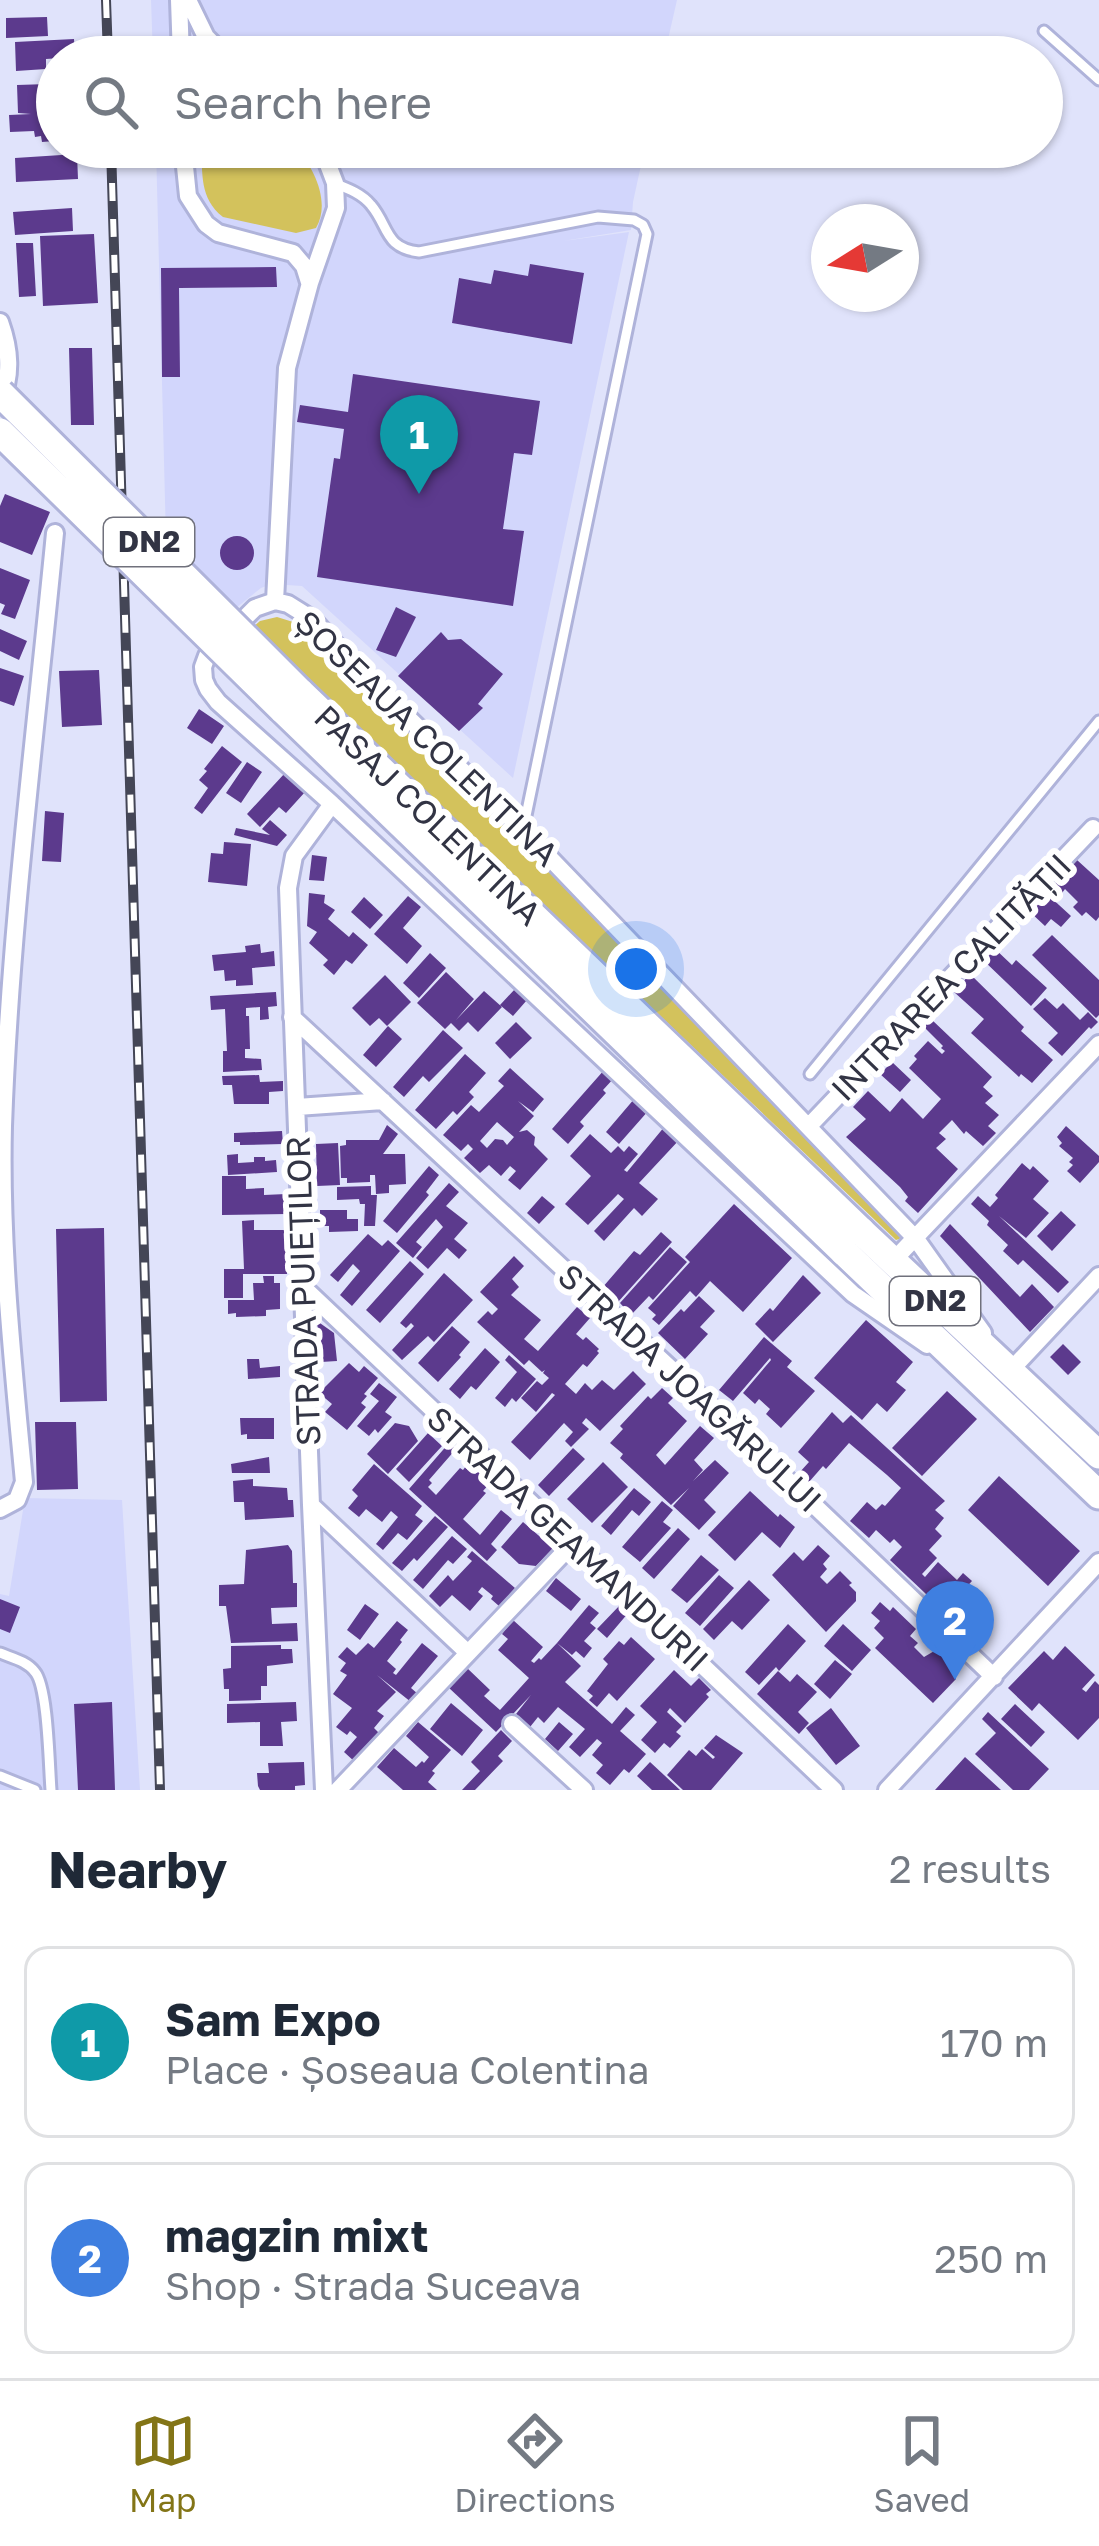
<!DOCTYPE html>
<meta charset="utf-8">
<style>
:root{--surface:#fff;--page:#f2f2f3;--text:#1f2937;--muted:#747a83;--line:#e0e1e3;--accent:#837517}
body{margin:0;font-family:"Golos Text",sans-serif;background:var(--page);color:var(--text)}
.compass{position:absolute;left:811px;top:204px;width:108px;height:108px;border-radius:50%;background:var(--surface);box-shadow:0 3px 9px #0004;rotate:259deg}
.you{position:absolute;left:636px;top:969px;width:42px;height:42px;margin:-30px;border:9px solid #fff;border-radius:50%;background:#1a73e8;box-shadow:0 0 0 18px #1a73e833}
.badge{display:grid;place-items:center;width:78px;height:78px;border-radius:50%;background:var(--accent);color:#fff;font-size:39px;font-weight:700}
.pin{position:absolute;translate:-50% -99px;filter:drop-shadow(0 3px 6px #0008)}
.pin::after{content:'';position:absolute;top:63px;width:42px;height:36px;background:inherit;clip-path:polygon(0 0,100% 0,50% 100%)}
.list{margin:0;padding:0;list-style:none}
h2{display:flex;justify-content:space-between;align-items:center;height:156px;margin:0;padding:0 48px;font-size:51px}
h2 small{font-size:39px;font-weight:400;color:var(--muted)}
.list li{display:grid;grid-template-columns:78px 1fr auto;gap:36px;align-items:center;box-sizing:border-box;height:192px;margin:0 24px 24px;padding:0 24px;border:3px solid var(--line);border-radius:24px}
.list b{display:block;font-size:45px;white-space:nowrap}
.list p{margin:0;font-size:39px;white-space:nowrap;color:var(--muted)}
.list em{font-size:39px;font-style:normal;color:var(--muted)}
.icon{flex:none;width:66px;height:66px;fill:none;stroke:currentColor;stroke-width:2;stroke-linecap:round;stroke-linejoin:round}
.map{position:relative;flex:none;width:1099px;height:1790px;overflow:hidden}
.search{position:absolute;background:var(--surface);box-shadow:0 3px 9px #0004;left:36px;right:36px;top:36px;height:132px;display:flex;align-items:center;gap:30px;box-sizing:border-box;padding:0 42px;border-radius:66px;color:var(--muted);font-size:45px}
.sheet{height:588px;background:var(--surface)}
nav{display:flex;justify-content:space-around;align-items:center;box-sizing:border-box;height:168px;border-top:3px solid var(--line);background:var(--surface);font-size:33px;color:var(--muted)}
nav a{display:grid;justify-items:center;gap:6px}
nav .on{color:var(--accent)}
.map>svg:first-child{display:block}
.built{fill:#d2d6fc}
.green{fill:#d3c25c}
.building{fill:#5c3a8d;fill-rule:evenodd}
.lines{fill:none;stroke-linecap:round;stroke-linejoin:round}
.service-casing{stroke:#afb3da;stroke-width:15}
.minor-casing{stroke:#afb3da;stroke-width:22}
.primary-casing{stroke:#afb3da;stroke-width:33}
.trunk-casing{stroke:#afb3da;stroke-width:33}
.service{stroke:#fff;stroke-width:9}
.minor{stroke:#fff;stroke-width:16}
.primary{stroke:#fff;stroke-width:27}
.trunk{stroke:#fff;stroke-width:27}
.rail-casing{stroke:#444656;stroke-width:10}
.rail{stroke:#fff;stroke-width:6;stroke-dasharray:18;stroke-linecap:butt}
.trunk-bridge-casing{stroke:#afb3da;stroke-width:33;stroke-linecap:butt}
.trunk-bridge{stroke:#fff;stroke-width:27}
.labels{text-anchor:middle;stroke-width:12;stroke-linejoin:round;paint-order:stroke}
.shield{fill:#fff;stroke:#70717c;stroke-width:3}
.shield-label{font-size:30px;font-weight:bold;fill:#323444}
.street-label{font-size:33px;fill:#323444;stroke:#fff}
</style>
<div class="map">
<svg width="1099" height="1790" viewBox="0 0 1099 1790">
<rect width="100%" height="100%" fill="#e0e3fb"/>
<path class="built" d="M151 0H677L664 57H153Z
M156 147H645L633 202 631 230 563 241 629 232 513 778 302 586 271 584 261 588 236 608 166 540Z
M25 1498 122 1500 140 1790H0V1594L9 1596Z"/>
<path class="green" d="M201 147H296C314 168 331 202 316 228L296 233 223 217C199 198 203 174 201 147Z
M277 617 306 626 371 694 547 862 903 1233 902 1238 896 1240 252 628 260 621Z"/>
<path class="building" d="M47 17 48 36 6 38V18Z
M74 39 75 57 46 59V69L16 71 15 42Z
M48 84 49 113H53L54 141 42 142 41 136 35 137 34 131 10 132 9 115 31 114 18 113 17 85Z
M77 154 78 179 16 182 15 158Z
M72 208 73 231 15 235 13 212Z
M94 234 98 303 43 306 40 236Z
M16 243H33L36 296 19 297Z
M530 264 584 273 572 344 452 323 459 278 491 284 494 270 528 276Z
M276 267 277 287 179 288 180 377H162L161 268Z
M69 348H92L94 425H71Z
M353 374 540 401 532 455 514 453 503 529 524 531 513 606 317 577 334 458 340 459 344 429 297 422 300 405 348 412Z
M5 494 50 512 32 555 0 542V506Z
M220 553a17 17 0 1 1 34 0a17 17 0 1 1-34 0Z
M0 568 30 580 15 619 1 614 5 605 0 603Z
M396 607 416 617 396 657 376 650Z
M0 629 27 641 19 660 0 651Z
M441 632 448 640 461 639 503 674 478 704 483 708 459 731 398 676Z
M0 668 24 676 14 706 0 701Z
M99 670 102 725 62 727 59 671Z
M199 709 224 726 212 744 187 728Z
M222 746 242 762 202 814 194 808 208 788 199 780 207 771 204 769Z
M247 762 262 772 241 803 226 793Z
M285 773 305 792 286 813 279 807 260 827 247 814Z
M45 811 64 813 61 862 42 861Z
M270 820 287 835 277 846 234 835 236 828 270 835 262 829Z
M224 842 251 844 247 886 208 882 211 853 223 854Z
M312 855 327 857 324 881 309 880Z
M1077 860 1099 880V917L1096 921 1086 912 1082 916 1073 907 1078 902 1065 889 1062 893 1054 885Z
M309 893 325 895 324 903 335 910 328 919 349 937 353 932 368 945 352 964 346 960 334 975 323 965 328 960 309 943 317 932 307 926Z
M1047 894 1071 916 1061 927 1051 919 1045 926 1030 912Z
M408 896 421 907 403 928 422 946 407 964 374 934Z
M364 897 383 915 370 929 351 912Z
M1052 935 1099 980V1015L1096 1018 1032 955Z
M260 944 261 953 274 951 275 966 252 968 253 985 236 986V980L225 981 224 970 214 971 212 955 246 952 245 946Z
M994 948 1012 965 1016 960 1047 988 1031 1006 983 960Z
M430 953 446 968 419 998 403 983Z
M446 972 474 999 456 1020 484 991 502 1007 478 1032 468 1022 459 1031 451 1023 445 1029 417 1003Z
M970 974 1024 1027 1021 1031 1053 1060 1032 1083 1021 1074 1019 1077 971 1033 984 1019 954 992Z
M385 975 411 1002 387 1026 379 1018 370 1026 352 1008Z
M515 989 527 1000 513 1016 500 1005Z
M276 992 277 1006 268 1007 269 1019 260 1020V1007L246 1008V1016H249L250 1049H245V1058L261 1059 262 1070 223 1072V1051H227L225 1009 211 1010 210 996Z
M1045 998 1057 1009 1063 1003 1080 1020 1088 1012 1098 1022 1091 1029 1089 1027 1062 1056 1048 1043 1058 1033 1033 1009Z
M931 1019 992 1077 983 1087 993 1096 985 1103 999 1115 988 1126 996 1133 983 1146 966 1131 964 1134 952 1120 939 1133 946 1139 936 1148 958 1169 918 1213 905 1201 908 1197 900 1187 846 1137 866 1119 853 1107 868 1091 890 1112 902 1098 923 1119 941 1099 909 1068 917 1059 914 1056 928 1041 942 1054 945 1051 941 1048 943 1046 924 1027Z
M516 1022 532 1038 510 1059 495 1043Z
M388 1026 402 1039 376 1067 363 1055Z
M443 1030 463 1048 429 1082 423 1076 404 1097 393 1087Z
M465 1054 486 1073 469 1092 474 1097 457 1115 453 1111 436 1129 415 1110Z
M892 1062 911 1080 900 1092 880 1074Z
M510 1068 544 1099 533 1112 518 1101 534 1116 519 1132 527 1130 535 1137 534 1145 548 1159 520 1190 508 1180 516 1171 510 1166 501 1176 489 1165 480 1173 464 1158 473 1149 468 1144 461 1151 443 1135 471 1105 479 1112 504 1086 498 1081ZM497 1122 514 1137 507 1145 503 1140 495 1139 487 1148 480 1141Z
M605 1069 614 1078 603 1090 606 1093 580 1122 584 1126 568 1144 552 1129Z
M259 1075 260 1082 283 1081V1091L269 1092V1104H234L232 1085H223L222 1076Z
M635 1098 649 1110 619 1144 606 1132Z
M387 1125 398 1134 383 1154H405L406 1184 389 1185V1193L376 1194 375 1175H370V1182L347 1183V1178H341L340 1146 346 1145V1140H379Z
M665 1126 680 1139 639 1183 658 1199 642 1216 634 1208 604 1241 594 1231 624 1199 618 1194 588 1225 565 1204 591 1176 570 1156 590 1134 611 1153 618 1146 624 1152 629 1146 638 1154 624 1170 627 1172Z
M1066 1126 1099 1156V1162L1080 1183 1067 1171 1073 1165 1069 1162 1073 1158 1059 1146 1062 1143 1057 1137Z
M282 1131 283 1144 240 1145V1142H234V1133Z
M338 1143 340 1185 317 1186 316 1144Z
M238 1154V1163L254 1162V1157H265V1161L276 1160 277 1172 228 1175 227 1155Z
M1022 1163 1030 1170 1033 1166 1049 1181 1033 1199 1049 1213 1026 1238 999 1216 1069 1282 1058 1293 1023 1260 1018 1265 1003 1251 1008 1245 987 1225 989 1221 971 1204 978 1196 990 1207 998 1198 995 1195Z
M429 1166 439 1175 426 1192 429 1195 397 1233 383 1221Z
M222 1176H246V1189L264 1188V1195L286 1194 287 1214 222 1215Z
M449 1183 459 1192 446 1206 468 1223 454 1239 467 1250 459 1259 447 1248 428 1269 416 1258 443 1227 436 1219 416 1242 422 1247 413 1258 396 1243Z
M371 1186V1195H377L375 1226H364L365 1204H360L359 1199 337 1200V1187Z
M542 1196 555 1207 539 1224 527 1213Z
M734 1204 792 1258 743 1312 710 1281 696 1297 690 1291 659 1325 652 1319 656 1315 648 1308 690 1262 685 1257Z
M320 1210H347V1219H358V1231L329 1232V1226H320Z
M1061 1211 1076 1225 1052 1251 1037 1236Z
M254 1220V1230H287V1274H243V1298H224V1269H244L242 1221Z
M950 1224 1020 1297 1032 1284 1054 1307 1030 1332 940 1236Z
M104 1228 107 1401 60 1402 56 1229Z
M661 1232 672 1242 618 1302 602 1288 634 1251 640 1255Z
M368 1234 382 1246 388 1240 400 1251 352 1306 340 1295 360 1271 353 1264 338 1282 330 1275Z
M670 1247 687 1262 653 1300 649 1296 631 1315 620 1303Z
M514 1256 524 1266 512 1279 519 1287 511 1295 541 1320 524 1339 538 1351 577 1307 590 1318 576 1334 583 1340 586 1337 599 1349 597 1351 599 1353 587 1367 583 1364 565 1384 576 1394 585 1383 592 1390 602 1380 614 1390 633 1371 646 1384 600 1431 586 1418 582 1423 589 1429 571 1447 565 1441 573 1432 564 1423 530 1460 511 1442 555 1395 552 1393 536 1412 521 1398 537 1381 542 1385 549 1378 543 1373 545 1370 542 1372 529 1360 524 1365 477 1322 488 1311 492 1315 498 1309 480 1292Z
M410 1261 424 1274 380 1323 366 1310Z
M444 1273 473 1300 434 1342 428 1336 402 1360 392 1350 414 1326 411 1323 406 1328 400 1323Z
M803 1275 821 1293 773 1342 755 1324 770 1308 773 1311Z
M263 1276H274V1283H280V1309L266 1310V1316L236 1317V1313L228 1314V1300H254L253 1283H264Z
M699 1296 715 1311 700 1327 708 1334 685 1359 658 1333 681 1309 684 1312Z
M866 1320 913 1362 896 1382 906 1390 887 1412 877 1403 862 1420 814 1378Z
M317 1321 334 1333 337 1361 321 1362Z
M452 1326 470 1342 459 1355 461 1357 438 1382 418 1363Z
M764 1337 792 1361 787 1367 815 1391 781 1428 766 1414 770 1409 759 1399 755 1404 743 1393 771 1360 770 1358 733 1401 719 1390Z
M1063 1344 1081 1362 1068 1375 1050 1357Z
M485 1348 500 1362 476 1390 471 1386 460 1399 449 1389Z
M509 1355 536 1379 516 1402 512 1398 505 1407 495 1398 517 1372 505 1360Z
M247 1359H259L260 1368 280 1366V1377L248 1379Z
M349 1363 359 1372 364 1366 378 1378 364 1394 367 1396 361 1403 366 1407 347 1430 325 1412 332 1404 319 1393Z
M379 1383 397 1397 385 1412 392 1417 378 1433 375 1429 369 1436 357 1426 379 1401 370 1394Z
M662 1388 673 1398 668 1403 687 1421 656 1455 665 1465 700 1426 714 1438 694 1460 703 1470 693 1481 715 1460 729 1473 704 1500 716 1512 699 1530 673 1506 689 1488 671 1505 620 1458 623 1454 610 1443 623 1429 620 1426 648 1396 651 1399Z
M947 1391 977 1419 922 1476 892 1448Z
M832 1412 843 1423 851 1415 945 1501 935 1510 944 1518 935 1529 942 1536 929 1550 937 1558 922 1574 925 1577 938 1562 957 1580 963 1573 972 1581 944 1611 890 1560 902 1547 894 1539 890 1543 876 1530 869 1538 850 1521 867 1502 876 1510 882 1504 885 1506 901 1488 887 1475 849 1443 826 1469 823 1466 809 1482 799 1473 809 1462 798 1452Z
M240 1418H274V1439H247V1434L241 1435Z
M35 1422H76L78 1489 37 1490Z
M395 1423 409 1426 418 1441 388 1474 367 1454Z
M428 1433 442 1446 409 1482 396 1469Z
M449 1443 456 1449 429 1480 432 1483 428 1487 436 1495 460 1468 463 1470 466 1466 475 1474 478 1471 491 1482 483 1491 486 1493 463 1519 480 1535 501 1510 512 1519 491 1544 497 1550 487 1561 409 1489Z
M573 1448 585 1459 549 1496 538 1485Z
M269 1457 270 1473H232L231 1464Z
M603 1462 628 1487 592 1523 567 1499Z
M374 1464 422 1506 415 1515 423 1521 407 1540 398 1533 383 1550 376 1544 398 1517 391 1511 382 1522 366 1509 359 1517 348 1508 358 1496 352 1490Z
M999 1476 1080 1551 1048 1586 968 1510Z
M253 1479V1486L287 1488 288 1500H293L294 1517 245 1520 244 1502H234L233 1481Z
M634 1488 651 1502 639 1516 632 1510 611 1535 601 1526Z
M750 1491 778 1517 780 1514 795 1527 780 1548 762 1532 735 1561 708 1535Z
M662 1501 673 1510 663 1522 671 1528 640 1562 622 1547Z
M435 1516 448 1527 417 1561 414 1558 402 1571 392 1563Z
M523 1522 553 1548 536 1566 519 1564 501 1547Z
M678 1528 690 1539 654 1579 642 1568Z
M452 1536 467 1549 453 1564 448 1560 423 1589 413 1580Z
M288 1545 292 1551 293 1583H297V1607L271 1608 272 1624 297 1623 298 1641 231 1643 226 1606H219V1585L244 1584 246 1550Z
M818 1545 830 1556 823 1564 827 1569 820 1577 827 1584 840 1571 852 1583 849 1585 856 1592V1601L826 1632 772 1575 794 1552 803 1561Z
M472 1551 515 1588 499 1606 491 1599 493 1596 482 1587 478 1592 483 1596 470 1611 452 1595 440 1607 429 1596 448 1575 453 1581 472 1561 467 1557Z
M701 1555 719 1570 687 1603 671 1590Z
M719 1575 734 1588 700 1626 685 1613Z
M556 1578 581 1599 571 1611 546 1591Z
M749 1580 770 1600 742 1630 732 1621 714 1640 703 1629Z
M0 1599 20 1607 10 1633 0 1629Z
M880 1602 890 1611 893 1607 916 1629 910 1636 918 1643 914 1647 924 1657 936 1650 954 1668 956 1679 933 1703 875 1648 884 1638 874 1628 880 1621 871 1613Z
M365 1604 379 1614 360 1640 347 1630Z
M621 1604 629 1612 607 1638 597 1629Z
M589 1605 599 1613 590 1623 596 1628 584 1641 592 1648 584 1658 576 1651 572 1655 557 1643Z
M513 1620 543 1647 531 1661 534 1663 539 1658 541 1660 557 1643 581 1666 565 1682 612 1724 626 1707 635 1715 620 1731 646 1754 629 1773 624 1769 610 1785 596 1773 603 1765 592 1755 602 1743 597 1739 580 1757 569 1747 585 1729 558 1707 544 1723 538 1717 530 1727 516 1714 531 1695 496 1732 448 1687 467 1668 490 1690 484 1696 500 1710 529 1678 498 1650 508 1639 502 1634Z
M397 1621 408 1630 400 1640 402 1642 387 1661 396 1669 393 1673 396 1675 422 1643 438 1656 411 1688 418 1694 411 1702 377 1675 396 1692 377 1711 384 1716 374 1728 379 1733 355 1762 344 1752 357 1737 350 1731 347 1735 336 1727 352 1708 333 1694 347 1675 340 1671 346 1663 338 1657 347 1647 356 1655 368 1643 374 1648Z
M788 1624 806 1641 779 1671 776 1667 759 1685 745 1672Z
M843 1624 871 1650 852 1671 824 1646Z
M631 1637 655 1659 617 1701 609 1693 597 1707 589 1700 593 1696 587 1691 608 1664 603 1659 619 1641 624 1645Z
M281 1645V1649H292L293 1663 267 1666V1686H261V1700L229 1701V1689H224L223 1669 231 1668V1646Z
M1065 1646 1095 1675 1082 1689 1086 1692 1095 1681 1099 1685V1718L1078 1740 1039 1703 1032 1711 1008 1688 1044 1651 1053 1660Z
M835 1660 852 1674 830 1699 814 1684Z
M674 1670 691 1686 699 1678 711 1690 706 1694 709 1697 685 1723 670 1708 667 1712 682 1726 676 1732 681 1736 670 1748 664 1743 655 1753 641 1740 657 1722 640 1706Z
M778 1671 790 1682 797 1674 817 1692 798 1712 809 1723 799 1734 757 1694Z
M112 1702 115 1790H78L74 1704Z
M296 1702 297 1721 281 1722 283 1746H260V1722L227 1723V1704Z
M451 1703 483 1730 462 1756 430 1729Z
M1015 1704 1045 1732 1031 1747 1001 1719Z
M831 1708 860 1746 836 1765 806 1728Z
M988 1712 1049 1769 1029 1790H1013L975 1754 996 1733 982 1719Z
M418 1722 451 1750 432 1771 435 1773 428 1782 437 1790H403L377 1767 394 1748 416 1767 422 1761 424 1763 429 1757 406 1736Z
M559 1722 573 1734 558 1751 545 1739Z
M501 1730 512 1741 498 1756 503 1761 475 1790H462L480 1771 471 1762Z
M716 1735 743 1753 711 1790H683L667 1775 689 1750 696 1756 702 1749 713 1759 715 1757 704 1748Z
M965 1757 1001 1790H935Z
M304 1762 305 1785 295 1786V1790H260L258 1786 257 1773H269L268 1763Z
M650 1762 664 1775 680 1790H652L637 1776Z"/>
<g class="lines">
<g class="service-casing">
<path id="service" d="M1044 31 1099 80
M336 184C349 189 362 194 371 205 389 226 384 248 419 252L598 217 634 220 643 225 647 234 523 830
M810 1074 1099 721
M0 1653C12 1658 27 1661 35 1672 48 1687 49 1766 51 1790
M0 1776 35 1790"/>
</g>
<g class="minor-casing">
<path id="minor" d="M179 0 181 57
M188 0 206 37 226 57
M183 147 188 196 206 224 218 233 293 253 304 266 309 282
M0 322C10 350 12 375 0 403
M275 601 287 368 310 283 336 208 335 183 327 162 316 147
M292 1017 683 1380 994 1677
M297 1107 383 1101
M809 1126 1093 828
M893 1261 1099 1044
M303 1287 834 1790
M927 1345 853 1294 332 804 218 702 208 689 204 680 203 667 207 656 255 608 275 601 288 604 312 619 354 665 523 830 916 1239 983 1333
M1005 1364 1010 1371 1099 1276
M311 1505 468 1653
M0 1509 17 1500 24 1482C13 1364 0 1245 3 1126 10 928 36 730 55 533
M512 1724 584 1790
M324 1790 311 1505 288 888 294 856 332 804
M338 1790 573 1543
M887 1790 1099 1562"/>
</g>
<g class="primary-casing">
<path id="primary" d="M861 1231 1099 1455
M844 1252 1099 1495"/>
</g>
<g class="trunk-casing">
<path id="trunk" d="M299 691 861 1231
M282 709 844 1252"/>
</g>
<use href="#service" class="service"/>
<use href="#minor" class="minor"/>
<use href="#primary" class="primary"/>
<use href="#trunk" class="trunk"/>
<g class="rail-casing">
<path id="rail" d="M106 0 108 57
M111 147 160 1790"/>
</g>
<use href="#rail" class="rail"/>
<g class="trunk-bridge-casing">
<path id="trunk-bridge" d="M0 393 299 691
M0 432 282 709"/>
</g>
<use href="#trunk-bridge" class="trunk-bridge"/>
</g>
<g class="labels">
<g class="shield">
<rect x="104" y="518" width="90" height="48" rx="9"/>
<rect x="890" y="1277" width="90" height="48" rx="9"/>
</g>
<g class="shield-label">
<text x="149" y="552">DN2</text>
<text x="935" y="1311">DN2</text>
</g>
<g class="street-label">
<text transform="translate(427 738) rotate(44)" y="12">ȘOSEAUA COLENTINA</text>
<text transform="translate(428 815) rotate(44)" y="12">PASAJ COLENTINA</text>
<text transform="translate(951 977) rotate(-46)" y="12">INTRAREA CALITĂȚII</text>
<text transform="translate(303 1291) rotate(-92)" y="12">STRADA PUIEȚILOR</text>
<text transform="translate(690 1388) rotate(43)" y="12">STRADA JOAGĂRULUI</text>
<text transform="translate(568 1539) rotate(43)" y="12">STRADA GEAMANDURII</text>
</g>
</g>
</svg>
<svg class="compass" viewBox="-18 -18 36 36"><path d="M0-13l5 13h-10z" fill="#e53935"/><path d="M0 13l5-13h-10z" fill="#747a83"/></svg>
<div class="you"></div>
<div class="pin badge" style="left:419px;top:494px;background:#0f9aa8">1</div>
<div class="pin badge" style="left:955px;top:1680px;background:#3f7fe0">2</div>
<div class="search"><svg class="icon" aria-label="search" viewBox="0 0 24 24"><circle cx="10" cy="10" r="6"/><path d="M15 15l6 6"/></svg>Search here</div>
</div>
<section class="sheet">
<h2>Nearby<small>2 results</small></h2>
<ul class="list">
<li><span class="badge" style="background:#0f9aa8">1</span><div><b>Sam Expo</b><p>Place · Șoseaua Colentina</p></div><em>170 m</em></li>
<li><span class="badge" style="background:#3f7fe0">2</span><div><b>magzin mixt</b><p>Shop · Strada Suceava</p></div><em>250 m</em></li>
</ul>
</section>
<nav>
<a class="on"><svg class="icon" aria-label="map" viewBox="0 0 24 24"><path d="M3 6l6-2 6 2 6-2v14l-6 2-6-2-6 2zM9 4v14M15 6v14"/></svg>Map</a>
<a><svg class="icon" aria-label="directions" viewBox="0 0 24 24"><path d="M12 3l9 9-9 9-9-9zM9 14v-3h6M13 9l2 2-2 2"/></svg>Directions</a>
<a><svg class="icon" aria-label="saved" viewBox="0 0 24 24"><path d="M7 4h10v16l-5-4-5 4z"/></svg>Saved</a>
</nav>
